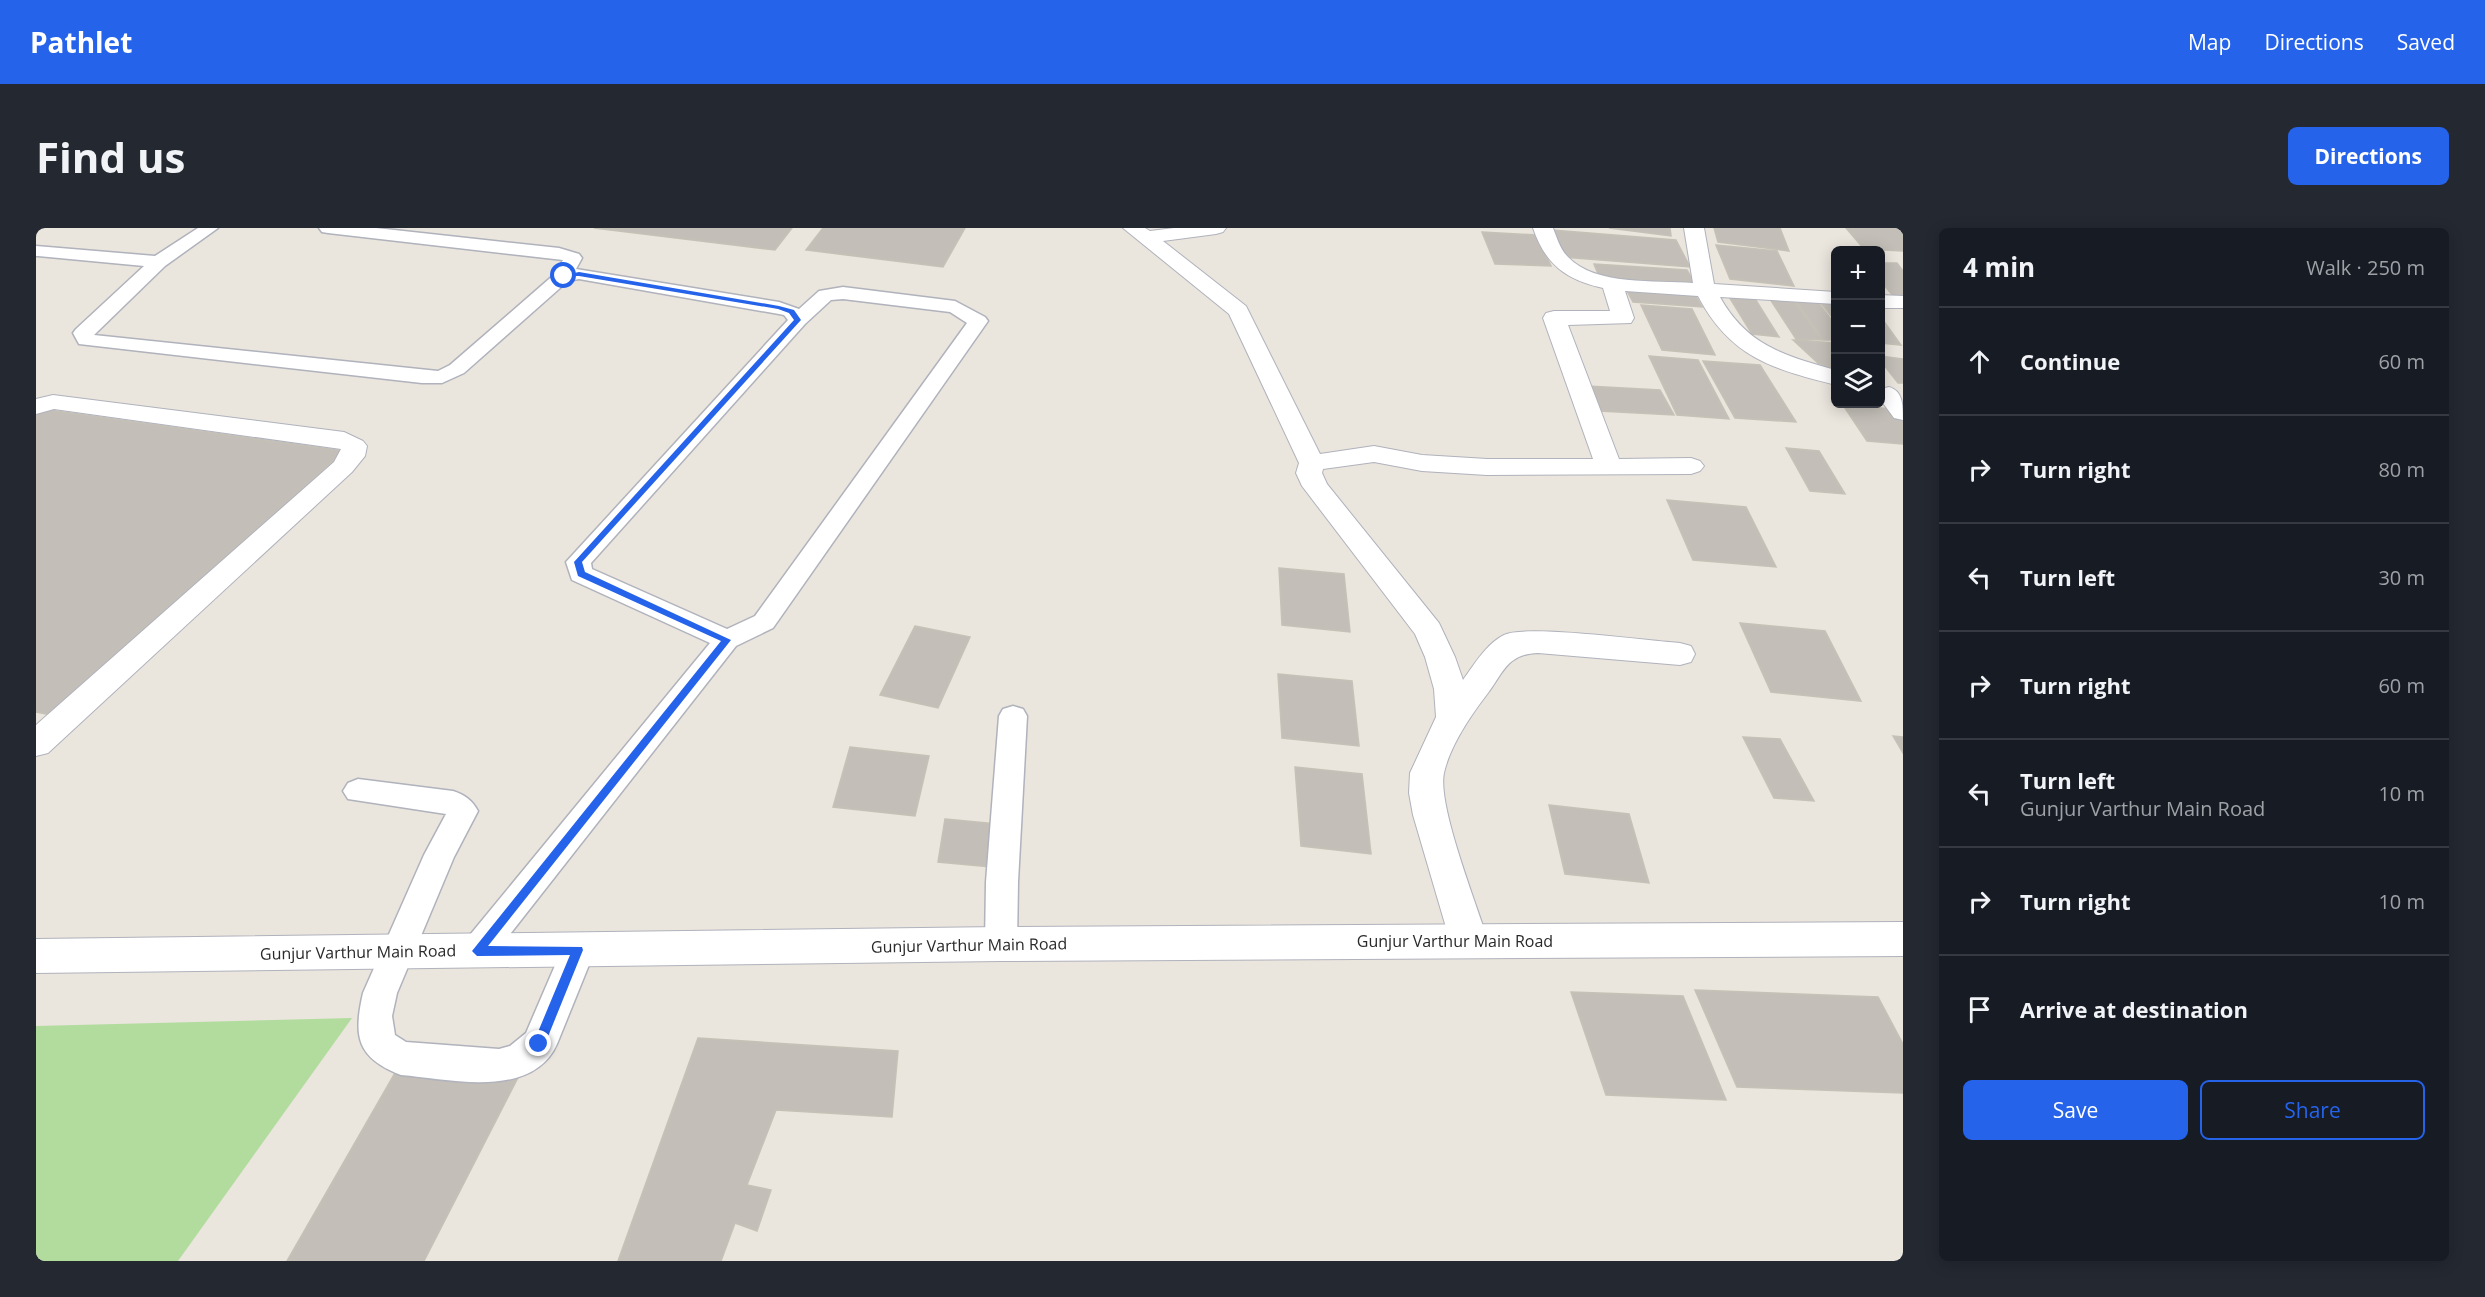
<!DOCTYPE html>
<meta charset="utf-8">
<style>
:root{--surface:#171b24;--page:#242831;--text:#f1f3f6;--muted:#9ea1a6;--line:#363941;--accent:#2563eb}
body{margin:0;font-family:"Open Sans",sans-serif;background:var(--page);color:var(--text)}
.controls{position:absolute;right:18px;top:18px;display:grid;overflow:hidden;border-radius:9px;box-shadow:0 3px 15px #0003}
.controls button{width:54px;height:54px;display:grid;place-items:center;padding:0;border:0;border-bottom:2px solid var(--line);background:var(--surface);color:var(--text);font:30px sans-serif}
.stop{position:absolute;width:18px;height:18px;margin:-14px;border:4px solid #2563eb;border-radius:50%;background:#fff}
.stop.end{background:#2563eb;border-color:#fff;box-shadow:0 2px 6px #0008}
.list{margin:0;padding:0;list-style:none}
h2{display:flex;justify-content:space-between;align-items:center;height:78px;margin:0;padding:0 24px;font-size:26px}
h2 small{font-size:20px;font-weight:400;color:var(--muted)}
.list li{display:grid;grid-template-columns:39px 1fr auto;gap:18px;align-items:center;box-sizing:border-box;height:108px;padding:0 24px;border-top:2px solid var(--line)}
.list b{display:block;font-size:22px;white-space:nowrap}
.list p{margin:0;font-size:20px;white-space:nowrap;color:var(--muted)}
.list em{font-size:20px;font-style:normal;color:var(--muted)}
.actions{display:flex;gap:12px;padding:18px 24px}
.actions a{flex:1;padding:14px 0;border:2px solid var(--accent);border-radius:9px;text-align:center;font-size:21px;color:var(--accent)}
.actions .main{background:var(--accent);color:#fff}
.icon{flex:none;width:33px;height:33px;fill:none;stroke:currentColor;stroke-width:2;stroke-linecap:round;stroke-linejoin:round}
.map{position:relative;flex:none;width:1867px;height:1033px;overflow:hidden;border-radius:9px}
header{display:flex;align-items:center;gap:36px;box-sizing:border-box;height:84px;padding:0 30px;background:var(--accent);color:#fff}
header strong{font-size:28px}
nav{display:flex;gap:33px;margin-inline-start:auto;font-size:21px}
.intro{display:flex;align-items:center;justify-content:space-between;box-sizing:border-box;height:144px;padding:0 36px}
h1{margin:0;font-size:42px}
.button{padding:15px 27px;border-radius:9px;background:var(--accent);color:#fff;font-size:21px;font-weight:700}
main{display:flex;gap:36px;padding:0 36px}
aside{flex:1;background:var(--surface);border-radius:9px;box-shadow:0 3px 15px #0003}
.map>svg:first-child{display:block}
.green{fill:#b1dc9e}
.building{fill:#c3bfb8;stroke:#c6c1b6;stroke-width:1.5}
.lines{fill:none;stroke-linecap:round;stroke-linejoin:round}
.service-casing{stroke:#b0b2bc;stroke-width:3}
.minor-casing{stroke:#b0b2bc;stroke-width:2}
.secondary-casing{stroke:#b0b2bc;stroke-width:2}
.service{fill:#fff;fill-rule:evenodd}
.minor{fill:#fff;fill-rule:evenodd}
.secondary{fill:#fff;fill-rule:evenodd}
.route{fill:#2563eb}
.labels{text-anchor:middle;stroke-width:4.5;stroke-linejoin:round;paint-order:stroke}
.street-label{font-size:16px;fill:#292929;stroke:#fff}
</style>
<header>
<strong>Pathlet</strong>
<nav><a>Map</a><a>Directions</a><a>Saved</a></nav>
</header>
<div class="intro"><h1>Find us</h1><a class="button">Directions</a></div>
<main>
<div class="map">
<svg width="1867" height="1033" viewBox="0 0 1867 1033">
<rect width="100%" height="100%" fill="#eae5dd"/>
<path class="green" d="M316 790 142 1033H0V798Z"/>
<path class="building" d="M558 0H756L739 22Z
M787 0H929L907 39 770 22Z
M1573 0H1634L1635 8Z
M1678 0H1744L1753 23 1682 14Z
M1810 0H1867V23L1828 21Z
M1516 2 1640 12 1654 39 1526 29Z
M1446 4 1500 7 1515 38 1459 36Z
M1680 17 1741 23 1758 58 1694 51Z
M1844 31 1847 35H1861L1867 43V69L1857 68 1844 52Z
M1558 36 1651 42 1661 59 1565 53Z
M1590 61 1658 65 1666 79 1597 74Z
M1692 67 1718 69 1743 109 1716 106Z
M1734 71 1758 73 1786 112 1760 111Z
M1760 73 1782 74 1800 98V112H1787Z
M1785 75 1800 76V94Z
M1605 77 1656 81 1679 127 1626 122Z
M1844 88 1865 117 1844 115Z
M1757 112 1800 115V141L1782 135Z
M1613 128 1662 132 1693 191 1641 187Z
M1844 128 1867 131V155H1862L1844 132Z
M1667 133 1724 137 1760 194 1699 190Z
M1551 158 1624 162 1638 187 1563 183Z
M1807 177 1858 181 1867 194V216L1831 213Z
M6 181 308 223 15 487 0 484V185Z
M1750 220 1783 223 1809 266 1774 263Z
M1631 272 1710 279 1740 339 1657 332Z
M1243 340 1308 346 1314 404 1246 397Z
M1704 395 1789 403 1825 473 1735 464Z
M879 398 934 409 902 480 844 467Z
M1242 446 1316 453 1323 518 1246 510Z
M1857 508 1867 509V525Z
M1707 509 1744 511 1778 573 1738 570Z
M814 519 893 528 879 588 797 579Z
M1259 539 1326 546 1335 626 1265 618Z
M1513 577 1593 586 1613 655 1529 646Z
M909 591 961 596 955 639 902 634Z
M1659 762 1842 769 1867 816V865L1701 859Z
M1535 764 1647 768 1690 872 1570 867Z
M662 810 862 823 856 889 740 882 711 957 735 962 721 1003 699 995 685 1033H582Z
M371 824 492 830 388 1033H251Z"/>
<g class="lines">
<g class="service-casing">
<path id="service" d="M162 0H182L129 38 58 107 402 143 414 137 520 45 527 32 292 5 286 4 283 0H340L523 20 543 26 546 30 540 41 743 74 763 81 783 63 807 59 919 73 949 89 952 93 737 400 700 418 453 733 441 737 429 733 424 723 429 713 674 415 536 352 530 334 752 92 748 87 743 86 543 51 532 53 428 145 406 155H386L43 116 37 105 40 101 108 38 2 28H0V18L119 28ZM807 71 914 84 931 95 719 388 691 401 556 341 555 335 769 96 795 72Z
M977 478 987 481 991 488 982 654 981 716 977 726 965 730 953 726 949 716 950 654 963 488 967 481Z
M322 551 417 563C429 567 436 572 442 583L418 629 361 765 356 788 359 807 370 814 463 821 474 818 490 805 530 712 542 708 554 712 559 722 521 816C496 872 413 851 365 847 321 830 317 809 327 765L388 627 410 586 312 571 307 563 312 555Z"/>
</g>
<g class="minor-casing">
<path id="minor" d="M1087 0H1109L1114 3 1138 0H1190L1187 4 1180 6 1127 13 1210 78 1284 226 1338 218 1386 227 1451 231H1557L1507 90 1510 85 1518 83H1574L1567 60C1530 52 1509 36 1497 0H1517C1521 10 1524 21 1532 29 1559 58 1620 52 1657 55L1648 0H1668L1678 56 1800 64V76L1684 69C1711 118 1750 128 1800 142V157C1736 141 1694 129 1662 68L1589 63 1598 90 1595 95 1532 97 1583 231 1655 230 1664 233 1668 238 1664 243 1655 246 1451 247 1386 243 1338 234 1287 241 1286 245 1291 256 1403 395 1419 429 1427 452C1438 437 1450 416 1468 407 1490 396 1612 413 1644 415L1655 418 1659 426 1655 434 1644 437 1502 425C1472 426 1468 443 1452 465 1435 487 1414 518 1408 545 1401 577 1441 677 1452 713L1446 725 1433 730 1420 725 1414 713 1377 587 1373 565 1374 545 1400 489 1398 461 1389 429 1379 406 1266 258 1260 245 1263 235 1193 86Z
M1844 67 1867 68V80H1844Z
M1853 159C1867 163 1867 177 1867 192L1858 190 1844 171 1845 161Z
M17 167 308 204 327 213 331 218 329 228 316 244 12 525 0 528V497L298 234 305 221 18 181 0 186V171Z"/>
</g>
<g class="secondary-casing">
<path id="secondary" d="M1867 694V728L965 733 0 745V711L965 699Z"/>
</g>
<use href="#service" class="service"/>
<use href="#minor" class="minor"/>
<use href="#secondary" class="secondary"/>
</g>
<path class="route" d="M543 44 743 78 758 82 765 92 546 334 549 344 695 412 452 718 546 719 547 722 509 816 503 821 497 816 534 727 441 728 436 723 685 413 542 348 538 334 758 92 753 85 742 81 543 48H524Z"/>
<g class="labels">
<g class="street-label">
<text x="1419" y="719">Gunjur Varthur Main Road</text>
<text transform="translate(933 717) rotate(-1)" y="6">Gunjur Varthur Main Road</text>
<text transform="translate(322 724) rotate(-1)" y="6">Gunjur Varthur Main Road</text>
</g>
</g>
</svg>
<div class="controls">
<button>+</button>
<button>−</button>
<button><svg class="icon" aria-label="layers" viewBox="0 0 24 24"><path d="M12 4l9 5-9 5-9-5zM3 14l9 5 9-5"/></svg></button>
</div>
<div class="stop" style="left:528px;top:48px"></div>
<div class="stop end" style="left:503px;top:816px"></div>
</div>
<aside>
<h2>4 min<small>Walk · 250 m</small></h2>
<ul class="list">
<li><svg class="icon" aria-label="ahead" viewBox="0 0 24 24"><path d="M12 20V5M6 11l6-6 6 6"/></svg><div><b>Continue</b></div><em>60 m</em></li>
<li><svg class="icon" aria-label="right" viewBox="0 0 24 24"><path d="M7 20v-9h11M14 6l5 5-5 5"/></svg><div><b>Turn right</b></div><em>80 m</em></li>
<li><svg class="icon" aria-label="left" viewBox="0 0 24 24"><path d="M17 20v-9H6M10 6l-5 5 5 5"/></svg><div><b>Turn left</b></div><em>30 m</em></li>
<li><svg class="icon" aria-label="right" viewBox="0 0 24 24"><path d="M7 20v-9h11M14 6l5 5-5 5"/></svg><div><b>Turn right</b></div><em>60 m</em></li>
<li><svg class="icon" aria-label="left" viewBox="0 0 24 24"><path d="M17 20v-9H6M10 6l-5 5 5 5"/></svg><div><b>Turn left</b><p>Gunjur Varthur Main Road</p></div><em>10 m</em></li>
<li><svg class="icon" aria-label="right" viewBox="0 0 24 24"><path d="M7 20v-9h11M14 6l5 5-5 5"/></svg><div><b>Turn right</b></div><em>10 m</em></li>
<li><svg class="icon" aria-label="arrive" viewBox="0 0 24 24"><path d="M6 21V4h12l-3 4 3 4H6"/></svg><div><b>Arrive at destination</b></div></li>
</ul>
<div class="actions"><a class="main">Save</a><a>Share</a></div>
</aside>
</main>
